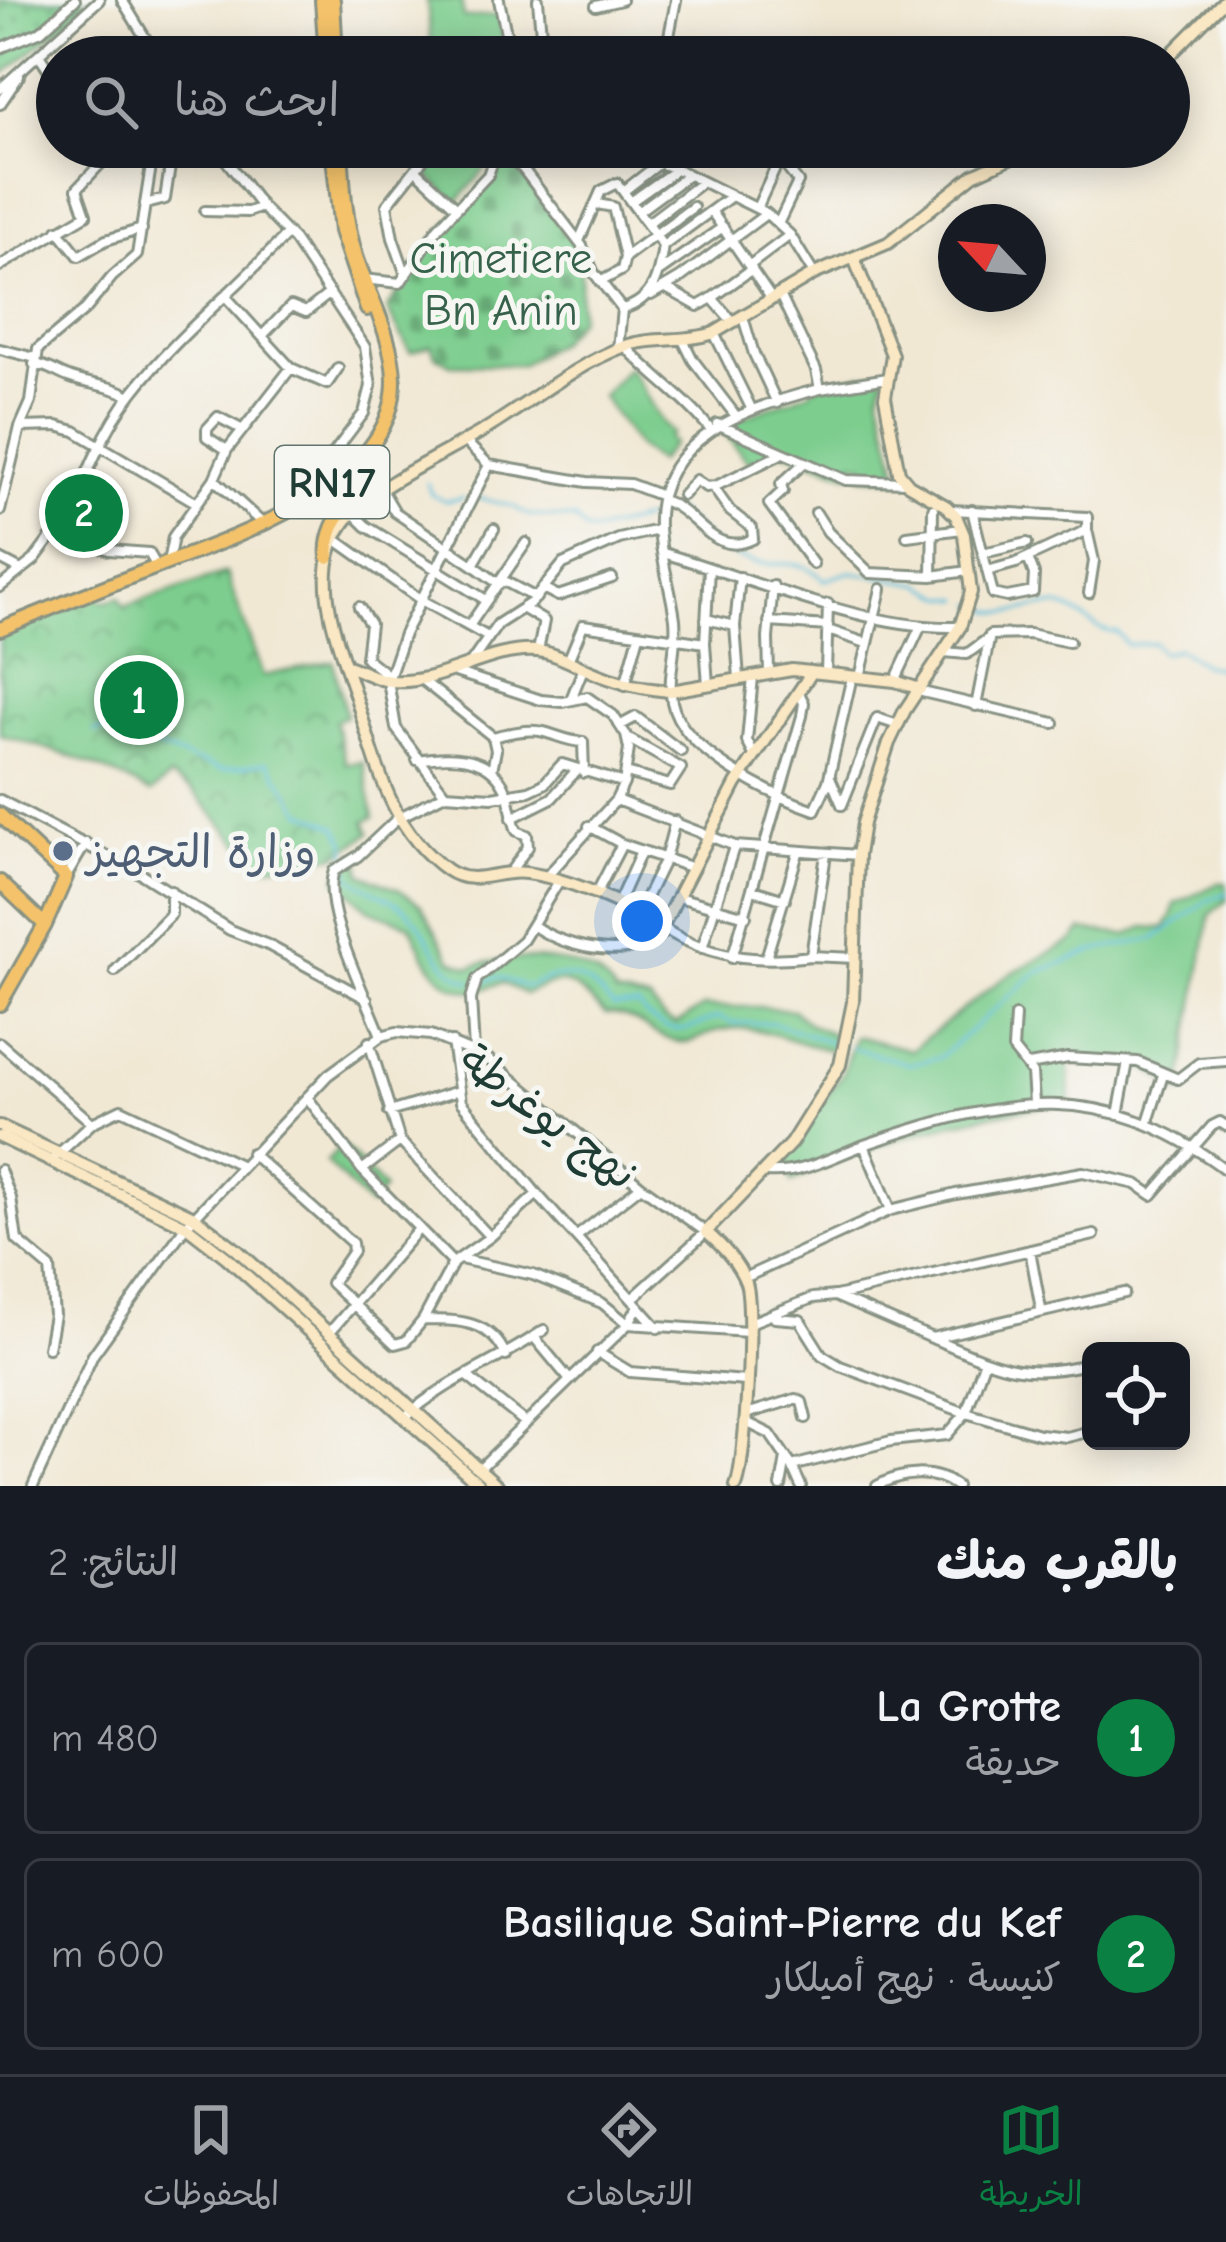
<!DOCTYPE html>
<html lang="ar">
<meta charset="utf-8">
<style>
:root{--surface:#171b24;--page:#242831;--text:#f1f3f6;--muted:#9ea1a6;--line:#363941;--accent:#0b8043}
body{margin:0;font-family:"Comic Neue","Playpen Sans Arabic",sans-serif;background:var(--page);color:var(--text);direction:rtl}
.controls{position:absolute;right:36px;bottom:36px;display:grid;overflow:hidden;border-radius:18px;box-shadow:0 6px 30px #0003}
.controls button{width:108px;height:108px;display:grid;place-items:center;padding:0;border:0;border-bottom:3px solid var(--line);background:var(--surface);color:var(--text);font:60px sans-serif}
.compass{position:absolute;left:938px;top:204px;width:108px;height:108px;border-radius:50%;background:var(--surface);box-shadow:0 6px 30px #0003;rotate:296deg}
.you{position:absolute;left:642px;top:921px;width:42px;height:42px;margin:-30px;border:9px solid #fff;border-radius:50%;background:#1a73e8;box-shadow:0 0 0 18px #1a73e833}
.badge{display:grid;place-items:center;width:78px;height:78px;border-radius:50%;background:var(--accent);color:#fff;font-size:39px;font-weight:700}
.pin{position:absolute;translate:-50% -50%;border:6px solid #fff;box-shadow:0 3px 12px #0006}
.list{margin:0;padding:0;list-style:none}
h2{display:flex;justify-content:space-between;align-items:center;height:156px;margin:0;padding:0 48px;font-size:51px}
h2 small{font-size:39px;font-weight:400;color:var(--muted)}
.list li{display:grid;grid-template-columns:78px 1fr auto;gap:36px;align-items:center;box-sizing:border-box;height:192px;margin:0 24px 24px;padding:0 24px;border:3px solid var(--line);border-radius:18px}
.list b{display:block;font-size:45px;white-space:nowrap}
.list p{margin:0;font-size:39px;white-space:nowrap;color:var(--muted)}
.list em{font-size:39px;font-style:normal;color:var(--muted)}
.icon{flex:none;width:66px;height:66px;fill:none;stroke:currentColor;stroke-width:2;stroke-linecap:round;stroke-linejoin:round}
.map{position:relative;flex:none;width:1226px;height:1486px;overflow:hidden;direction:ltr}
.search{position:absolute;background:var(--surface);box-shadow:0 6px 30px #0003;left:36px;right:36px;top:36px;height:132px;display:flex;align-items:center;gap:30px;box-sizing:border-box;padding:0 42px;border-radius:66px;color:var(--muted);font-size:45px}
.sheet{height:588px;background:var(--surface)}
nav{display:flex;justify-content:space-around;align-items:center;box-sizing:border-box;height:168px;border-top:3px solid var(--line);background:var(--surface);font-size:33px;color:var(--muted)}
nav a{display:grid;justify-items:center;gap:6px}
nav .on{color:var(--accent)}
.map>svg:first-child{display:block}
.grass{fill:#7dcd8e;stroke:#4e8561;stroke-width:3}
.cemetery{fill:url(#cemetery-stones);stroke:#4e8561;stroke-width:3}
.park{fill:url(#park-crowns);stroke:#4e8561;stroke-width:3}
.garden{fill:url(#garden-dots);stroke:#4e8561;stroke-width:3}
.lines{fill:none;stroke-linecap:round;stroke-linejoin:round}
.stream{stroke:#5fc0dd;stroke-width:3}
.street-casing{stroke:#889284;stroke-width:14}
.secondary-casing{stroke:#889284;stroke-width:16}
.primary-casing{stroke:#889284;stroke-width:18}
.street{stroke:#fff;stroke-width:8}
.secondary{stroke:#fae7c3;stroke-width:10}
.primary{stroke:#f3c26a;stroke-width:12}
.service-dot{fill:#5c6f8a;stroke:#f6f6f2;stroke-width:4.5}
.labels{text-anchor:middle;stroke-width:10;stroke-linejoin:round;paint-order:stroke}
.shield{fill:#f6f6f2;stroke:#60746d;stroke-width:3}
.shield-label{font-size:42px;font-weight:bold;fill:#1f3d34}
.park-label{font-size:45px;fill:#36614a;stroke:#f6f6f2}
.service-label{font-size:45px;fill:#4e5e75;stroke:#f6f6f2;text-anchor:start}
.street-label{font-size:45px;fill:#1f3d34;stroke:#f6f6f2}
</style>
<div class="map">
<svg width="1226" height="1486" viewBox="0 0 1226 1486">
<defs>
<pattern id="cemetery-stones" width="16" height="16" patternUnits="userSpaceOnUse" patternTransform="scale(3)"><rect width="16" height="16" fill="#7dcd8e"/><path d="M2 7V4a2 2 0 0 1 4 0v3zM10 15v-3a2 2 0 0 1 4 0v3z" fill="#66a875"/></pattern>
<pattern id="park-crowns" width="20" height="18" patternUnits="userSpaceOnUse" patternTransform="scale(3)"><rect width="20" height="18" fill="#7dcd8e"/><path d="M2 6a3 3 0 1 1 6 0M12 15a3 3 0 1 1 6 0" fill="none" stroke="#66a875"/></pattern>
<pattern id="garden-dots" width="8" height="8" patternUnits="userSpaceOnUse" patternTransform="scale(3)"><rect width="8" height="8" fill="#7dcd8e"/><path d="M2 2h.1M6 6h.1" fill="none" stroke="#66a875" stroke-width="1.8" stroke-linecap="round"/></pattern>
</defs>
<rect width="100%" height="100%" fill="#f6f6f2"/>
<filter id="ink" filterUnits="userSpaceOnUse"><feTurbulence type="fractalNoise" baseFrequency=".00833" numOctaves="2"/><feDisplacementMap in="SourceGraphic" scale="24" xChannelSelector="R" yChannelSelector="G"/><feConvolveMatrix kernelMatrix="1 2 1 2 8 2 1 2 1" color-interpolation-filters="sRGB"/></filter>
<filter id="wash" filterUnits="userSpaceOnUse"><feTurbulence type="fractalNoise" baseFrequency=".004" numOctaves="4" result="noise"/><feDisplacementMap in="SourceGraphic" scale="48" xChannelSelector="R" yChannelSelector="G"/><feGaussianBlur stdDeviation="2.7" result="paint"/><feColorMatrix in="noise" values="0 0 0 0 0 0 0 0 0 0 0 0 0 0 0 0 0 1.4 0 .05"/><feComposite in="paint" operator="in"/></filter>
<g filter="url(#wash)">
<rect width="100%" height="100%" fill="#f1e8d4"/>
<path class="grass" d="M427 0H461L464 18 498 15 508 57H432Z
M382 147H495L482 173 457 202 398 149 386 159Z
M628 367C646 388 654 418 672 433L668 438 673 443 658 462 637 447 602 396Z
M886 371 880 395 900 479 863 476 865 465 853 462 850 474 844 472 784 451 748 462 719 426 808 393 825 380Z
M359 859 362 874 400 890 421 905 452 960 470 967C508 954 595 953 616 995L650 1001 663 1018 676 1024 703 1007H758L793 1010 809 1024 839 1037 834 1050C798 1047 759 1021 721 1030 705 1033 693 1046 675 1041 646 1034 639 1014 605 1014 575 987 570 971 526 994L502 983C493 985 482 990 475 991 437 992 423 952 410 925L368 909 337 879 338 872Z
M1219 883H1226V901L1210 915 1180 1093C1141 1056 1120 1061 1069 1061L1070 1104C971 1111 881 1140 792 1182L784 1159 842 1074 855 1036 911 1050 1006 976 1074 940 1082 930 1127 935 1144 927 1164 928 1172 917 1175 904Z
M343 1145 384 1189 369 1206 326 1162Z"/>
<path class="cemetery" d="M502 154 516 167 582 252 579 318 558 342 521 365 450 364 435 355 431 345 410 352 387 309 429 246 489 178Z"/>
<path class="park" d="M226 573 263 676 333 661 346 716 335 721 346 764 363 762 374 817 365 821 370 833 338 855 260 867 193 791 170 777 151 793C99 764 56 750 0 735V630L92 595 105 602 119 597 124 607Z"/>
<path class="garden" d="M0 0H87L62 26 0 77Z"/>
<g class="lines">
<path class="stream" d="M427 483 431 494 446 501 463 498
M477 498 512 506 528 515 575 519 585 530 594 532 653 517
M665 513 674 510 680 514
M688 520C705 539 726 556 752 562 785 569 795 554 825 580L851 572 921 584 945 597 962 599
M975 604C1011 622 1021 606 1054 606 1079 606 1092 633 1117 632L1127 645 1154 643 1161 653 1179 649 1204 665 1226 669
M94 732 115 727 135 740 222 770 268 762 303 812 337 826 346 842 347 857
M348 867 349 875C369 893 396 897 413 917 434 940 438 971 471 981
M480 982 498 977 527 987C566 968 584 973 613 1007L639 1006C646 1018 649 1018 661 1025 684 1037 695 1024 719 1017L732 1023H773L840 1045
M850 1047 909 1064 939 1058 1036 973 1093 951 1154 939 1207 901 1226 893"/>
</g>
</g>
<g filter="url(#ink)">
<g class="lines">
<g class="street-casing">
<path id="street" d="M122 0 157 57
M499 0 511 57
M538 0 543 57
M596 6 621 0
M540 38 633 39 667 47
M0 48 41 31 75 0
M39 55 57 82
M665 57 676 0
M0 89 99 0
M0 104 19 76
M137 147 146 150 151 160
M216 147 262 207 294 240 365 347 371 386 364 413 324 466
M481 147 507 155 523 169 534 147
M609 147 677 169 766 213 790 235 814 274
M771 147 798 182 779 222
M655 160 659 147
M523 169 582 246 594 273 622 309
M416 170 457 208
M625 190 661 162
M632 201 677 169
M145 204 165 199 173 147
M597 204 613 207 625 257 693 207
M757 208 780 158
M205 211 248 212 262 207
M639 211 688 175
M712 212 771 298
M648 223 701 183
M58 230 79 256 106 240 142 229
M579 241 601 191 617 183 663 246C659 274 654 301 622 309L618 349
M663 246 730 197
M750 265 790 235
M0 266 86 215 77 189 116 147
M660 271 723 227
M406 275 393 238 387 205 433 147
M363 279 400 283 438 228 488 175 498 147
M600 282 622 270 625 257
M666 288 698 306 712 298 733 322
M651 295 680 278 766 214
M780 295 816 370 820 389C750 406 655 438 659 527 660 557 671 588 675 619 678 646 667 675 672 702 682 752 771 795 815 810L828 782 852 676
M227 298 291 368 327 384 338 368
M712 298 752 269
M743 317 754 354 777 403
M714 333 752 410
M263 335 291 306 306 312 330 293
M683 340 693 360 736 416
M626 347C653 377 686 398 710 429
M0 349 35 358
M34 364C50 366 56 373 71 378 91 385 111 385 130 396
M820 389 888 378
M717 424 846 480 905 482
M21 427 57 426 75 431 197 503
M465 441 489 465 587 482 630 484 662 496
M227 450 207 437V429L218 417 241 429
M804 463 781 484 783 491 769 504 813 564
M214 479 262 523
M382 490 395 512 473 565
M683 495 696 480 706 487 716 486 779 455
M661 500C697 509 711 559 753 539L752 528 730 511 713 487
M951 510 1087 517V530L1016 563 987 571
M972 510 993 594 1007 597 1033 592 1034 574 1028 558
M0 511 20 427 31 402 38 349 86 309 112 277 137 255 154 147
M353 513 366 526 486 600
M816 513 828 532 870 573 932 576 968 571
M494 529 473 565 499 584
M1087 530 1094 561 1089 593
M63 533C82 485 101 433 133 392 178 334 238 288 288 233
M907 536 962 529
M335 539 421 600 488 637
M663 553C752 579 867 630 958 627
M983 553 1027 543
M0 559 21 570
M168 562 173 537 214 479 227 450 291 368
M932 576 933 509
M502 580 536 598
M0 587 34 560 55 532 109 550 149 553 157 567
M543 588 558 596 612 578
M359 607 370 624 366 658 389 676
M524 609 544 621 538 651
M706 619 735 626
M769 622 828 626
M469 626 526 543
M828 630 866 643
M944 652 967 654 986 640
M472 661 498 624 532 602 563 564 619 539 658 530
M568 661 583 625 705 643
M455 672 541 700 563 702 587 697 613 715 626 735 629 749 624 783 616 800 547 876
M769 672 768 638 773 586
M826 673 828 604
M753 677 747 741 754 755
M860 677 881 589
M739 678 735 626 740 577
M422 680 493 737C508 733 529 728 544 732 559 736 566 741 583 742L584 773
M895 681 920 628
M625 685 639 635
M708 685 705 643 709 568
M918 691 1054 723
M571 699 583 669
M976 706 990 635 1029 634 1069 642
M621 725 636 717 681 751
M417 760C452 754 493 754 507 793 511 805 512 819 517 831L527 835 528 847 510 872
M492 770 496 750 493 737
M626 773 670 785 681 768 629 739
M830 777 842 805 877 718 898 725
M445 794 396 728 388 681 404 634 489 465
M0 800 143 875 230 930 268 945 367 999
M616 800 735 846 858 855
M512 818 552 798 576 771
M589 826 622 844
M66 877 86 843
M753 890 785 900
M596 894 622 844 690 867
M678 897 746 916
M618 903 641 852
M639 912 665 859 675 821
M534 926C568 950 636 963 666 930
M662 927C706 958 758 963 811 956L826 854
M702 948 734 847
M811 956 855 958
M732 958 802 716 804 703 800 695
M766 958 798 853
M115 971 171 914V891
M1015 1016 1013 1049 1032 1073 1034 1103
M381 1036C367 997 320 908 334 871L358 856 398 818 445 794 492 797 529 791 544 784 562 764 624 783
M369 1042 400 1141 490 1237
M452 1042 461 1102 537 1194 658 1328
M0 1043 92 1123
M474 1051 471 999 477 979 523 940 559 881
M1029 1065 1068 1058 1138 1062 1178 1079 1199 1063 1226 1061
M307 1097 362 1170 453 1263
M389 1112 458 1091
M1118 1115 1128 1062
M1148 1122 1163 1075
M864 1145 891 1210
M251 1153 352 1243 353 1251 331 1283 395 1344 406 1341 423 1320 453 1263 490 1237 537 1194
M55 1157 92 1123 121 1109 240 1165
M0 1170 11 1198 17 1240 50 1268 54 1315 48 1348
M362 1170 400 1141
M766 1172C805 1175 834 1155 870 1143 1007 1096 1103 1079 1226 1170
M576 1237 641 1186
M1030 1250 1041 1309
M460 1259 533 1275 602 1303 628 1324 748 1332
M744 1278 891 1210 956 1194 1083 1172 1136 1184 1152 1195 1212 1126 1220 1122 1226 1126
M836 1296 1094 1235
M775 1318 800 1320 822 1355 840 1366 966 1413 1039 1434 1067 1437 1091 1431
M423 1320C458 1320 491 1320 506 1356
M750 1323 813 1298 835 1296 932 1338 1124 1293
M329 1333 418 1230
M534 1337 569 1379
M932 1338C996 1365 1022 1381 1091 1363
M597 1352 630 1372 746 1381
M468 1377 526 1423
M746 1414 796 1399 802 1402 806 1418
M405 1417C446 1380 498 1362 544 1330
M746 1422 770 1434 792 1466 891 1441 947 1435 966 1413 985 1360
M792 1466 801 1486
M479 1469 628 1324 638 1307
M33 1486 93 1355 186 1226 328 1075 381 1036 397 1032 431 1035 488 1059 641 1186 706 1232 632 1299
M781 1486 786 1458
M877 1486C901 1472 933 1469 956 1486"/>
</g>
<g class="secondary-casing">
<path id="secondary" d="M1168 57 1225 0
M347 666C362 670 376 680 391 681 443 685 487 647 537 651 556 653 573 664 590 671 617 683 642 689 671 691L792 670 895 681 920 689
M812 672 736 784 662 927C626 904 568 878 526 873 498 869 473 888 447 870 391 830 377 766 358 704 345 660 317 600 330 553 333 539 342 524 352 513 381 482 453 450 491 426 534 399 577 364 625 346 654 336 685 343 714 333L814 274 888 243 973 175 1034 147
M0 1126 194 1217 236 1249 498 1486
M0 1137 186 1226 226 1257 481 1486
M736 1486C746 1461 754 1307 746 1283 738 1262 722 1246 706 1232L791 1143 840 1065 853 1002 858 855 863 823 889 743 905 710 960 627 971 592 964 535 956 516 946 506 909 485 899 473 885 397 892 355 854 258"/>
</g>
<g class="primary-casing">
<path id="primary" d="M322 0 326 57
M333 0 336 57
M332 147 341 231 367 309
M328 557C324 524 351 502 363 475L355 454
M0 629C51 608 103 587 154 568 233 537 396 486 394 379 393 337 369 296 356 256 345 221 343 184 341 147
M0 815 66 877 45 925 0 1004
M0 882 45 925"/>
</g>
<use href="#street" class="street"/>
<use href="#secondary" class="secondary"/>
<use href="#primary" class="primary"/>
</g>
</g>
<circle class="service-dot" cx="63" cy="851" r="12"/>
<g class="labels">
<rect class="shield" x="275" y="446" width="114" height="72" rx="9"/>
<g class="shield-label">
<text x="332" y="497">RN17</text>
</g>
<g class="park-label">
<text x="501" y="273">Cimetiere<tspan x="501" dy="52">Bn Anin</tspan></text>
</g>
<g class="service-label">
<text x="87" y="867">وزارة التجهيز</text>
</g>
<g class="street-label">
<text transform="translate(549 1116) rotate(37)" y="16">نهج يوغرطة</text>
</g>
</g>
</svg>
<div class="controls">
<button><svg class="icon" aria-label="locate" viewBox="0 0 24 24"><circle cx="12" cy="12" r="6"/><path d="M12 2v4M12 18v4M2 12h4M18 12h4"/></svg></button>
</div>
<svg class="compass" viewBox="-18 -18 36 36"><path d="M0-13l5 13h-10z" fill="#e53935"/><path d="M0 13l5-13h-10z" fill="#9ea1a6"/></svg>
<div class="you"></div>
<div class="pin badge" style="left:139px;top:700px">1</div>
<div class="pin badge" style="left:84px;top:513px">2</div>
<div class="search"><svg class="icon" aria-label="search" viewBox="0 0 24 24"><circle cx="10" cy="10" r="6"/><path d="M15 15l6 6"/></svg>ابحث هنا</div>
</div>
<section class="sheet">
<h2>بالقرب منك<small>النتائج: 2</small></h2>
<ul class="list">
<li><span class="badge">1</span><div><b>La Grotte</b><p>حديقة</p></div><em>480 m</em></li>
<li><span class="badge">2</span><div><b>Basilique Saint-Pierre du Kef</b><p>كنيسة · نهج أميلكار</p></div><em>600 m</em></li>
</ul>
</section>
<nav>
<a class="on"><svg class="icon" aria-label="map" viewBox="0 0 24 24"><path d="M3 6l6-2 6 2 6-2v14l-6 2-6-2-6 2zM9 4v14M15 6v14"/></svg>الخريطة</a>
<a><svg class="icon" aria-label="directions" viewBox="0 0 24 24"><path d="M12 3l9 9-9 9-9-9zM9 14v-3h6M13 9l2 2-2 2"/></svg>الاتجاهات</a>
<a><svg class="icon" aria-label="saved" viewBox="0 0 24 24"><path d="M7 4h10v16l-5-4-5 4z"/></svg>المحفوظات</a>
</nav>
